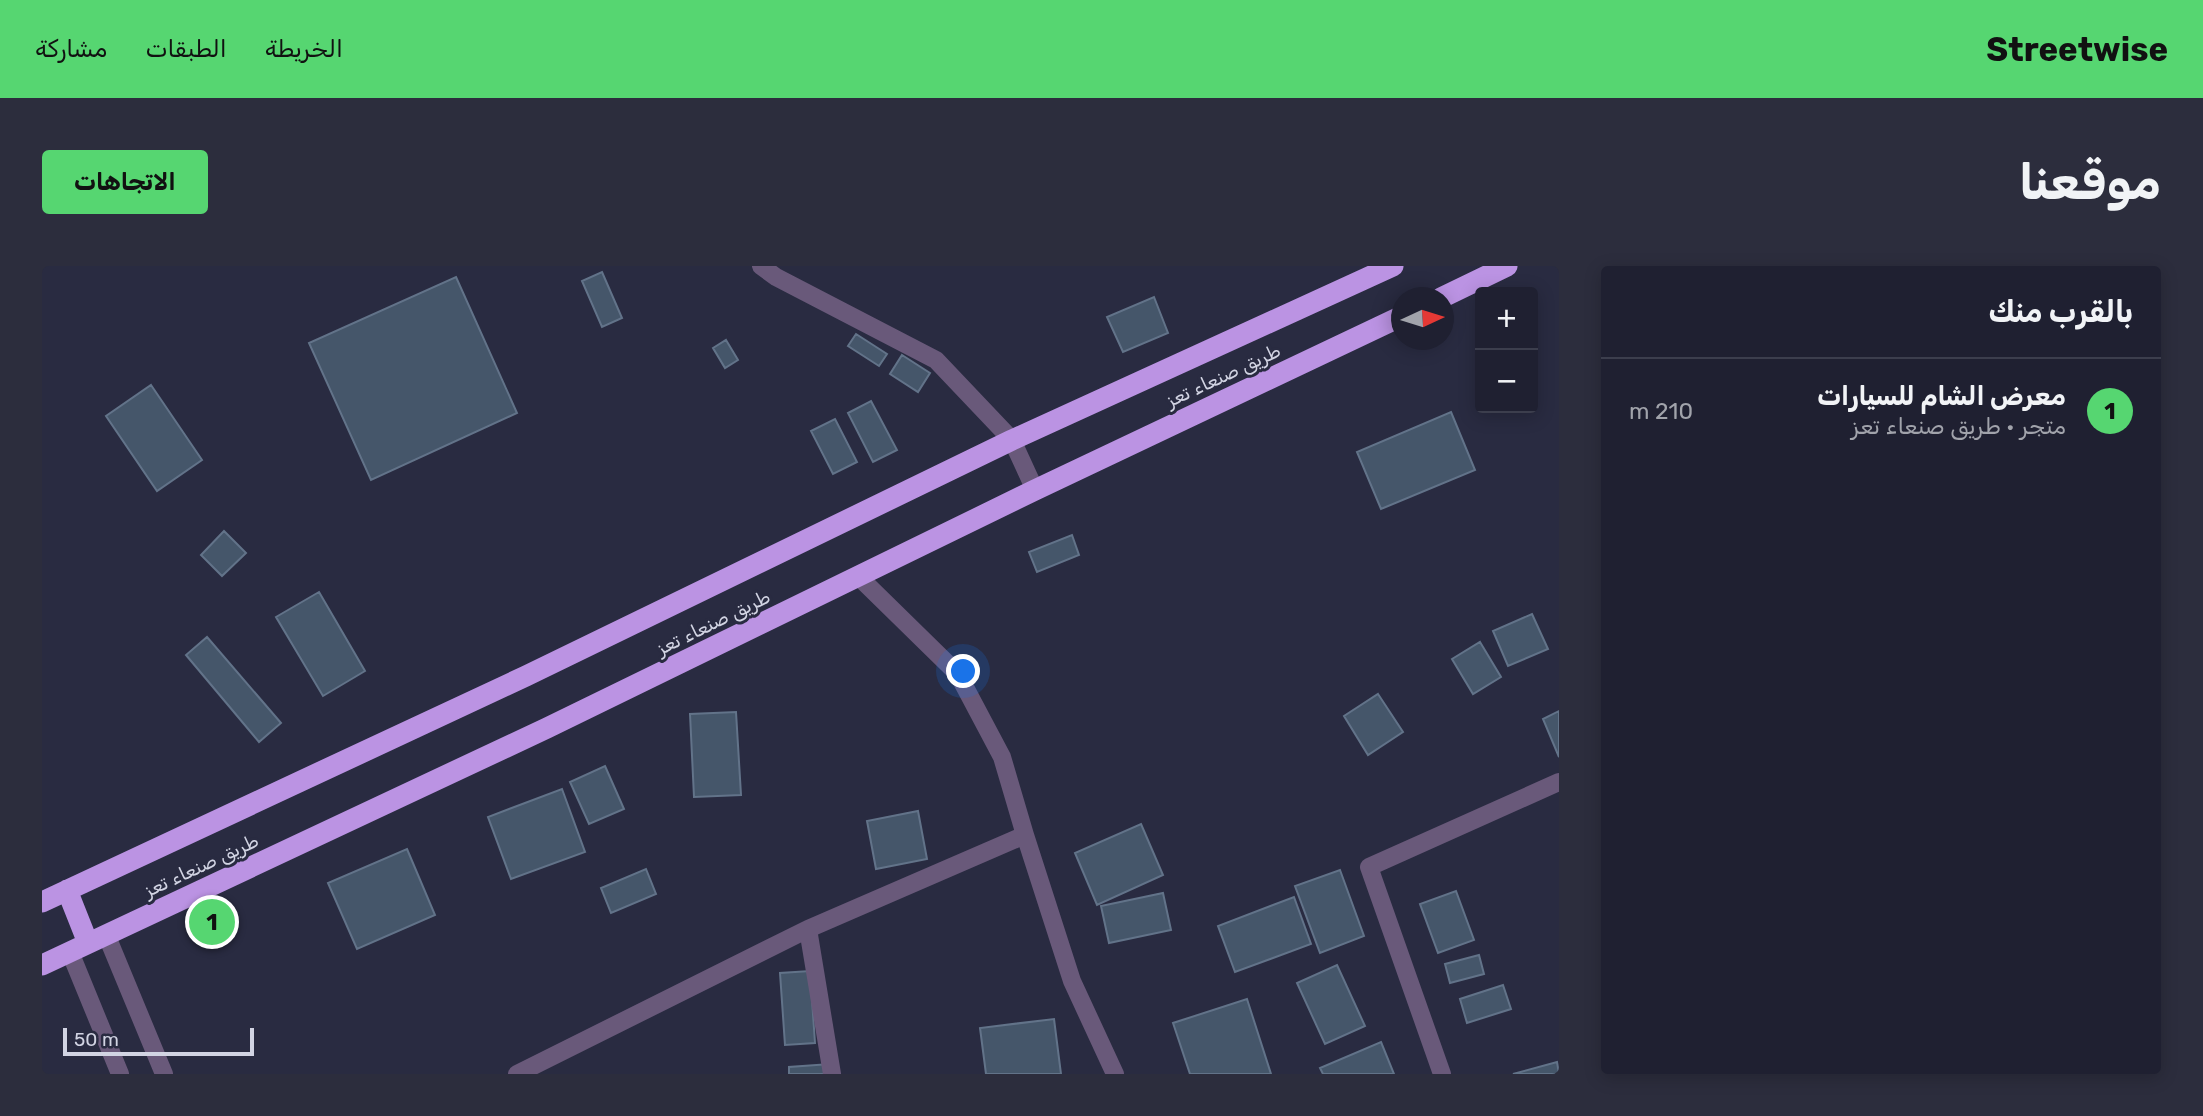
<!DOCTYPE html>
<html lang="ar">
<meta charset="utf-8">
<style>
:root{--surface:#1f2031;--page:#2c2d3d;--text:#f1f3f6;--muted:#a1a3ab;--line:#3c3e4d;--accent:#56d671}
body{margin:0;font-family:Rubik,Cairo,sans-serif;background:var(--page);color:var(--text);direction:rtl}
.controls{position:absolute;right:21px;top:21px;display:grid;overflow:hidden;border-radius:7px;box-shadow:0 4px 18px #0003}
.controls button{width:63px;height:63px;display:grid;place-items:center;padding:0;border:0;border-bottom:2px solid var(--line);background:var(--surface);color:var(--text);font:35px sans-serif}
.compass{position:absolute;left:1349px;top:21px;width:63px;height:63px;border-radius:50%;background:var(--surface);box-shadow:0 4px 18px #0003;rotate:86deg}
.scale{position:absolute;left:21px;bottom:18px;width:191px;box-sizing:border-box;padding-left:7px;border:4px solid #d2d4e3;border-top:0;font-size:19px;line-height:24px;white-space:nowrap;color:#d2d4e3;-webkit-text-stroke:5px #292b41;paint-order:stroke}
.you{position:absolute;left:922px;top:406px;width:24px;height:24px;margin:-18px;border:5px solid #fff;border-radius:50%;background:#1a73e8;box-shadow:0 0 0 10px #1a73e833}
.badge{display:grid;place-items:center;width:46px;height:46px;border-radius:50%;background:var(--accent);color:#111;font-size:23px;font-weight:700}
.pin{position:absolute;translate:-50% -50%;border:4px solid #fff;box-shadow:0 2px 7px #0006}
.list{margin:0;padding:0;list-style:none}
h2{display:flex;justify-content:space-between;align-items:center;height:91px;margin:0;padding:0 28px;font-size:30px}
h2 small{font-size:23px;font-weight:400;color:var(--muted)}
.list li{display:grid;grid-template-columns:46px 1fr auto;gap:21px;align-items:center;box-sizing:border-box;height:105px;padding:0 28px;border-top:2px solid var(--line)}
.list b{display:block;font-size:26px;white-space:nowrap}
.list p{margin:0;font-size:23px;white-space:nowrap;color:var(--muted)}
.list em{font-size:23px;font-style:normal;color:var(--muted)}
.map{position:relative;flex:none;width:1517px;height:808px;overflow:hidden;direction:ltr;border-radius:7px}
header{display:flex;align-items:center;gap:42px;box-sizing:border-box;height:98px;padding:0 35px;background:var(--accent);color:#111}
header strong{font-size:33px}
nav{display:flex;gap:38px;margin-inline-start:auto;font-size:24px}
.intro{display:flex;align-items:center;justify-content:space-between;box-sizing:border-box;height:168px;padding:0 42px}
h1{margin:0;font-size:49px}
.button{padding:18px 32px;border-radius:7px;background:var(--accent);color:#111;font-size:24px;font-weight:700}
main{display:flex;gap:42px;padding:0 42px}
aside{flex:1;background:var(--surface);border-radius:7px;box-shadow:0 4px 18px #0003}
.map>svg:first-child{display:block}
.building{fill:#45566a;stroke:#627389;stroke-width:2}
.lines{fill:none;stroke-linecap:round;stroke-linejoin:round}
.minor{stroke:#69597a;stroke-width:18}
.highway{stroke:#bb93e3;stroke-width:21}
.labels{text-anchor:middle;stroke-width:6;stroke-linejoin:round;paint-order:stroke}
.street-label{font-size:19px;fill:#d2d4e3;stroke:#292b41}
</style>
<header>
<strong>Streetwise</strong>
<nav><a>الخريطة</a><a>الطبقات</a><a>مشاركة</a></nav>
</header>
<div class="intro"><h1>موقعنا</h1><a class="button">الاتجاهات</a></div>
<main>
<aside>
<h2>بالقرب منك<small></small></h2>
<ul class="list">
<li><span class="badge">1</span><div><b>معرض الشام للسيارات</b><p>متجر · طريق صنعاء تعز</p></div><em>210 m</em></li>
</ul>
</aside>
<div class="map">
<svg width="1517" height="808" viewBox="0 0 1517 808">
<rect width="100%" height="100%" fill="#292b41"/>
<path class="building" d="M560 6 580 52 560 61 540 15Z
M414 11 475 147 329 214 267 77Z
M1112 31 1126 67 1081 86 1065 51Z
M814 68 845 88 837 100 806 80Z
M684 74 696 94 683 102 671 82Z
M860 89 888 107 876 126 848 108Z
M109 119 160 194 115 225 64 150Z
M829 135 855 184 831 196 806 147Z
M1409 146 1433 204 1339 243 1315 186Z
M793 153 815 196 791 208 769 165Z
M182 265 204 287 180 310 159 289Z
M1030 269 1037 289 995 306 987 286Z
M277 326 323 405 281 430 234 351Z
M1490 348 1506 383 1466 400 1451 365Z
M165 371 239 457 217 476 144 389Z
M1438 376 1459 411 1431 428 1410 393Z
M1336 428 1361 466 1326 489 1302 450Z
M1517 445V491L1501 453Z
M694 446 699 529 652 531 648 448Z
M563 500 582 543 547 558 528 516Z
M520 523 543 586 469 613 446 551Z
M876 545 885 593 834 603 825 555Z
M1099 558 1121 609 1055 639 1033 587Z
M365 583 393 649 315 683 286 617Z
M604 603 614 628 569 647 559 622Z
M1298 604 1322 670 1278 687 1253 620Z
M1414 625 1432 674 1396 687 1378 638Z
M1121 627 1129 664 1067 677 1059 640Z
M1252 631 1269 678 1193 706 1176 660Z
M1437 689 1442 708 1408 717 1403 698Z
M1295 699 1323 760 1283 778 1255 717Z
M768 705 773 777 743 779 738 707Z
M1461 719 1469 743 1425 757 1418 733Z
M1205 733 1229 808H1148L1131 757Z
M1012 753 1019 808H944L938 762Z
M1339 776 1352 808H1281L1278 802Z
M1515 796 1517 808H1471Z
M788 798 789 808H747V801Z"/>
<g class="lines">
<path class="minor" d="M719 0 734 11 894 94 970 174 993 224
M817 311 916 408 960 491 983 569
M64 668 122 808
M28 686 78 808
M475 808 766 663
M790 808 766 663 983 569 1030 715 1073 808
M1400 808 1327 601 1517 516"/>
<path class="highway" d="M1399 32 1465 0
M25 624 46 677
M0 636 484 410 970 174 1351 0
M0 699 505 462 993 224 1360 50"/>
</g>
<g class="labels">
<g class="street-label">
<text transform="translate(1181 109) rotate(-25)" y="7">طريق صنعاء تعز</text>
<text transform="translate(671 356) rotate(-26)" y="7">طريق صنعاء تعز</text>
<text transform="translate(159 599) rotate(-25)" y="7">طريق صنعاء تعز</text>
</g>
</g>
</svg>
<div class="controls">
<button>+</button>
<button>−</button>
</div>
<svg class="compass" viewBox="-18 -18 36 36"><path d="M0-13l5 13h-10z" fill="#e53935"/><path d="M0 13l5-13h-10z" fill="#a1a3ab"/></svg>
<div class="scale">50 m</div>
<div class="you"></div>
<div class="pin badge" style="left:170px;top:656px">1</div>
</div>
</main>
